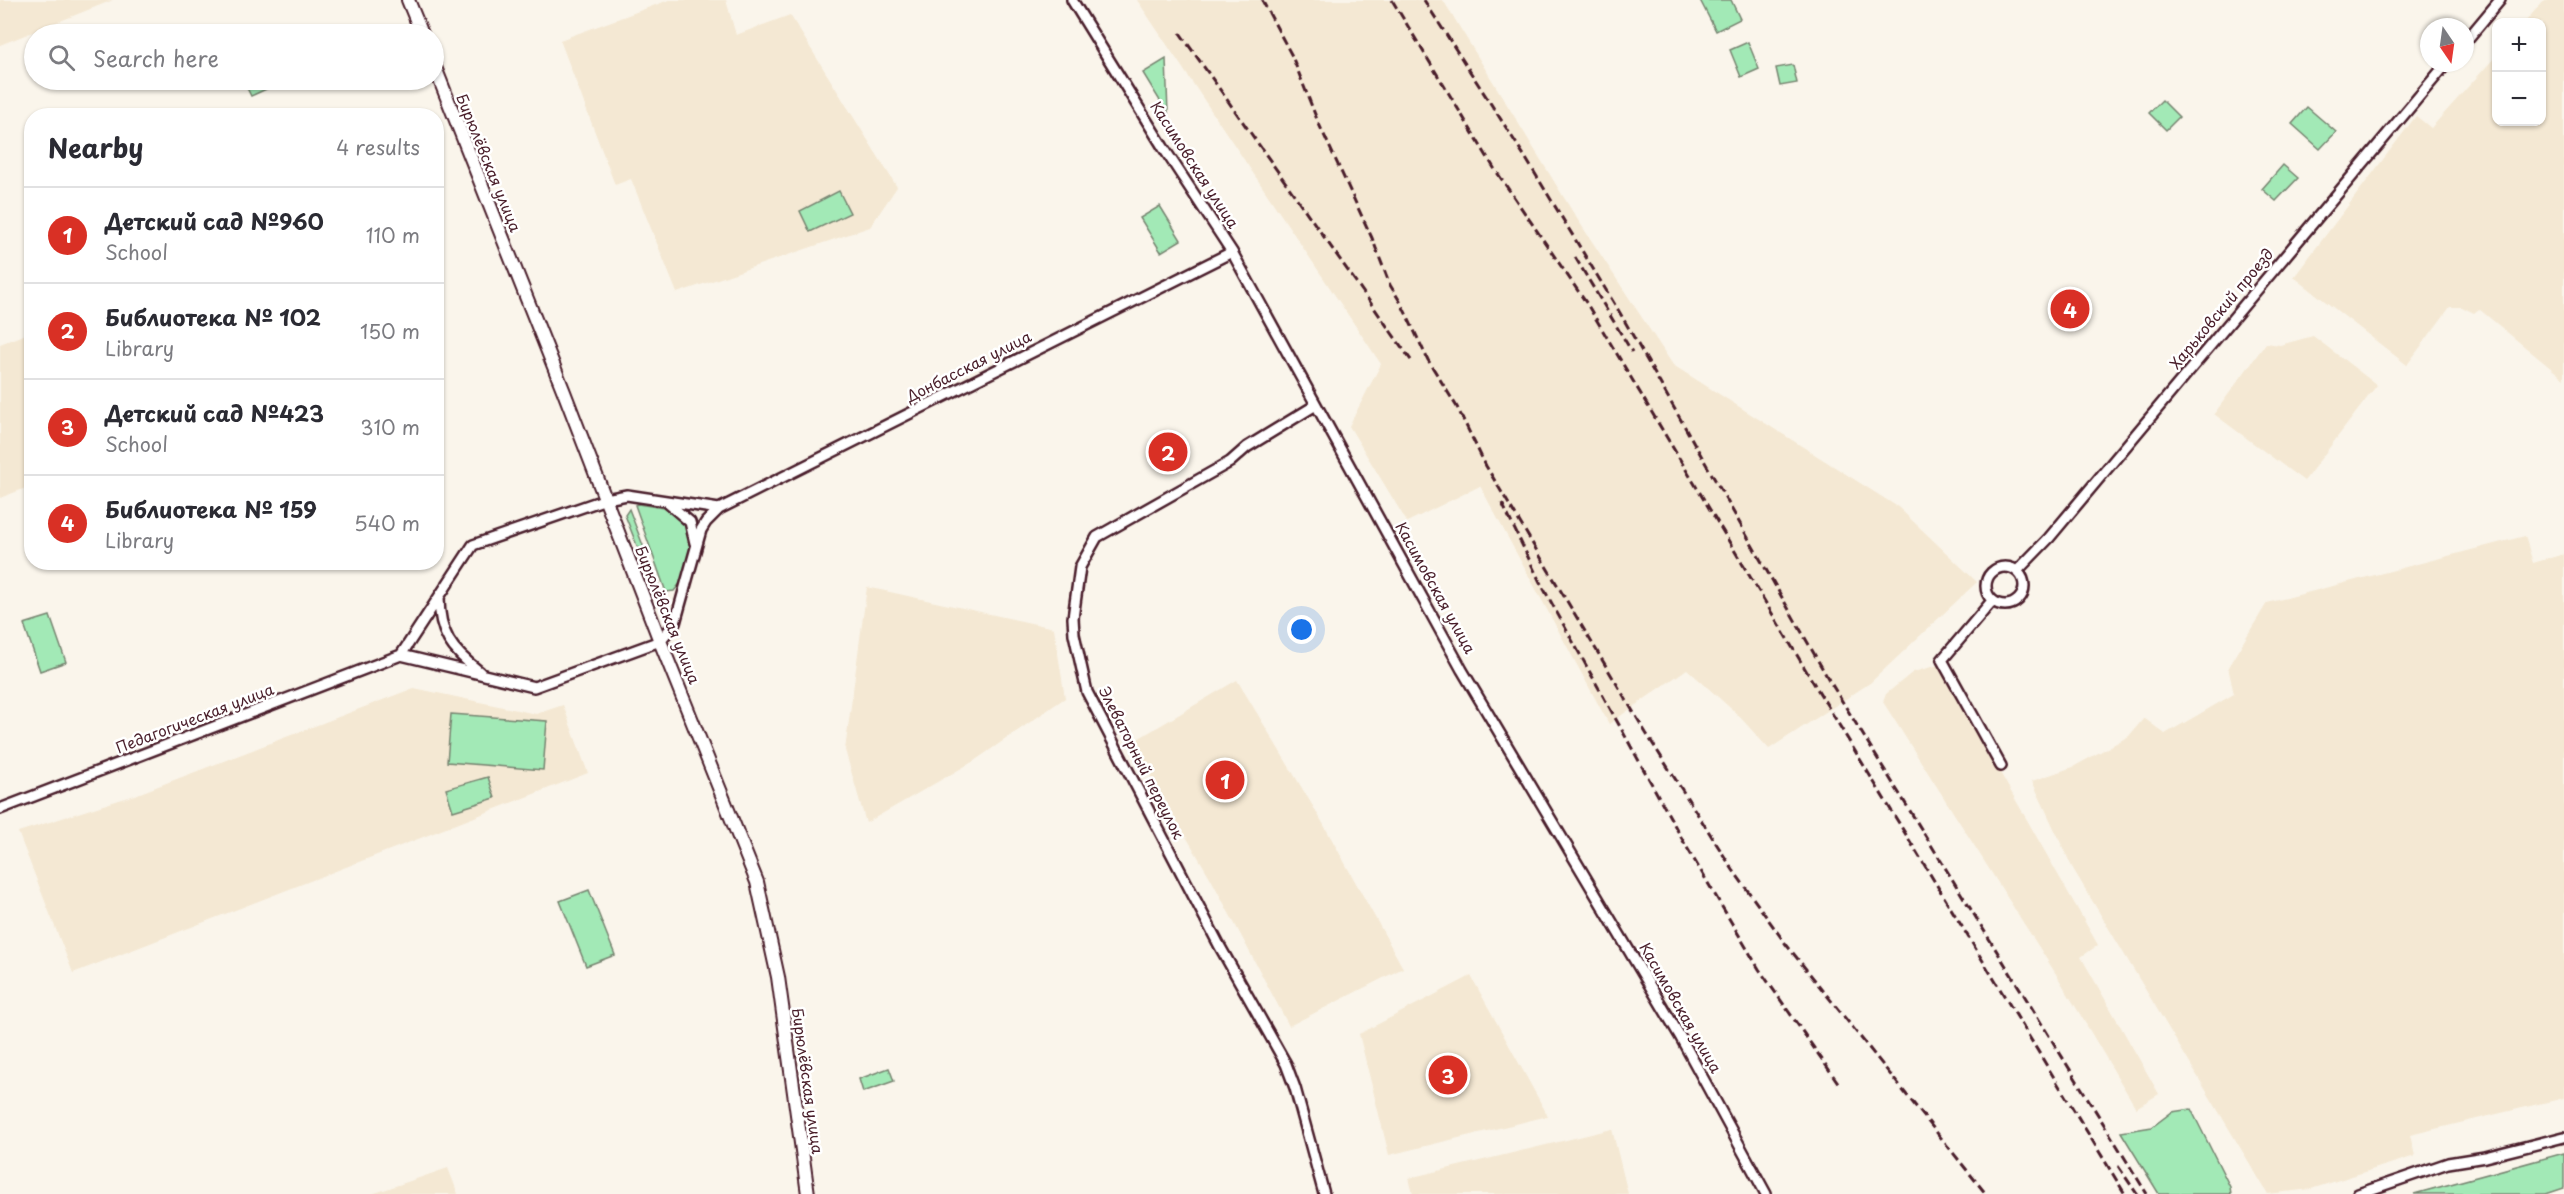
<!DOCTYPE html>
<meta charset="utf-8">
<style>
:root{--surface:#fff;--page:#f7f7f7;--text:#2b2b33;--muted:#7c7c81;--line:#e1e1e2;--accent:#d93025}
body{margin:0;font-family:"Playpen Sans",sans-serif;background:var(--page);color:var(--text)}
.controls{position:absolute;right:18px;top:18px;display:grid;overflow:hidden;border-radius:12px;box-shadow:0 2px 4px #0004}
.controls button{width:54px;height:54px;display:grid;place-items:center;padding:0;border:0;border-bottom:2px solid var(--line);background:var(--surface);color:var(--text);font:30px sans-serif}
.compass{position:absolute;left:2420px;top:18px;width:54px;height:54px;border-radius:50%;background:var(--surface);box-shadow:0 2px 4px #0004;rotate:167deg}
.you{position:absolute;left:1302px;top:630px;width:21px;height:21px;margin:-15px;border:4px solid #fff;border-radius:50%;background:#1a73e8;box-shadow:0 0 0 9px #1a73e833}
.badge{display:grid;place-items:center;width:39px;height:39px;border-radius:50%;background:var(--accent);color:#fff;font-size:20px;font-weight:700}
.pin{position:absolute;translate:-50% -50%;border:3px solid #fff;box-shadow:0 2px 6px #0006}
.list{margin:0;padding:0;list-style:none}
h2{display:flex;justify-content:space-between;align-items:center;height:78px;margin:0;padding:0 24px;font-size:26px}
h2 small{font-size:20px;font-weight:400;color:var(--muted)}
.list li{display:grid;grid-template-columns:39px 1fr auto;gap:18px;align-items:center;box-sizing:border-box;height:96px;padding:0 24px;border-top:2px solid var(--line)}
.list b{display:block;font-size:22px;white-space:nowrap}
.list p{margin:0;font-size:20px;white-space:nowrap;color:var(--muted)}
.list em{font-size:20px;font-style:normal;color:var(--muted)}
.icon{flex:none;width:33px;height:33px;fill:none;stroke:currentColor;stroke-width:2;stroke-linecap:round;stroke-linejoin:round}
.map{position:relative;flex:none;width:2564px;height:1194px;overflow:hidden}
.search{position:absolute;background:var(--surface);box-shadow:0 2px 4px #0004;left:24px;top:24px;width:420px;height:66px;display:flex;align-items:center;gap:15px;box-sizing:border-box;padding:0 21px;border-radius:33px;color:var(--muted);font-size:22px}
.panel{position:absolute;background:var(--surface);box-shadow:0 2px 4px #0004;left:24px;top:108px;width:420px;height:462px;border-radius:24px}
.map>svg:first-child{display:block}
.built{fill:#f4e8d3}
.green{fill:#a2e9b6;stroke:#768470;stroke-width:1.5}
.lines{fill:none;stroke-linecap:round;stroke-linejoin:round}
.street-casing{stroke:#4a1f2b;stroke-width:14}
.secondary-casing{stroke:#4a1f2b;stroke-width:16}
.street{stroke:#fff;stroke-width:9}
.secondary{stroke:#fff;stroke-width:12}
.rail{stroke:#4a1f2b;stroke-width:3;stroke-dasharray:9 4.5;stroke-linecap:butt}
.labels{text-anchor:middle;stroke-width:5;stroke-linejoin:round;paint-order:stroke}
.street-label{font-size:15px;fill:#4a1f2b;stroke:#fff}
</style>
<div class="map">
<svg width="2564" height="1194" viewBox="0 0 2564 1194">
<rect width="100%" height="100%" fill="#faf5eb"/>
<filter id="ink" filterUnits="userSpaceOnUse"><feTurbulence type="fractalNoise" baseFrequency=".0167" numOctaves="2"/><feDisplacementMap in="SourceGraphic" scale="12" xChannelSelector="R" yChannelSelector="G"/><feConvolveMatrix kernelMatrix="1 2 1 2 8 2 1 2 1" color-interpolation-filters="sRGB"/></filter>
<g filter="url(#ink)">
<path class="built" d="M0 0H113L0 45Z
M669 0H726L736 35 790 15 897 187 870 227 677 293 631 179 615 185 560 40Z
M1137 0H1443L1574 214 1673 365 1898 507 1977 582 1870 683 1769 749 1738 715 1687 669 1609 724 1480 486 1407 522 1349 426 1381 364Z
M2544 0H2564V379L2479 309 2474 313 2462 307H2450L2407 365 2294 277 2416 116 2431 128 2496 56V122H2542V22H2525Z
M31 332V486L0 498V344Z
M2313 336 2377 385 2304 481 2214 414 2266 343 2280 345Z
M2525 536 2533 563 2564 554V1098L2410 1135 2415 1156 2311 1189 2268 1194 2072 867 2032 781 2073 767 2129 736 2144 718 2165 734 2234 694 2228 667 2267 603Z
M867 587 1054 628 1065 698 974 761 866 823 845 750Z
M1939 665 2098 945 2081 957 2159 1094 2136 1108 2056 974 1883 702 1886 694 1913 672Z
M1237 680 1320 818 1403 968 1289 1026 1211 879 1131 743Z
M414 688 536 714 563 705 588 773 73 973 18 832 135 795Z
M1471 976 1548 1116 1389 1155 1359 1034Z
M1612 1129 1628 1194H1413L1409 1178Z
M448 1168 458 1194H372Z"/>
<path class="green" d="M1700 0H1731L1740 19 1716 31Z
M1748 42 1759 69 1741 77 1730 50Z
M1166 59 1168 114 1143 73Z
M1793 65 1797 83 1780 86 1776 68Z
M243 80H286L251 96Z
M2162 100 2179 117 2166 130 2149 113Z
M2307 107 2336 132 2320 149 2292 124Z
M2283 165 2298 178 2276 201 2262 189Z
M839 191 850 213 810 232 800 211Z
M1160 206 1181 240 1161 252 1140 218Z
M638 504 670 509 686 522 693 544 682 581 674 591 666 592 635 505Z
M629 509 661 592 654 589 625 515Z
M50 616 66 662 40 671 24 624Z
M451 714 547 721 543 770 447 762Z
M488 777 495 798 453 811 446 789Z
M589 890 615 955 586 966 560 901Z
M889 1068 894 1081 863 1092 859 1079Z
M2191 1109 2230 1187 2231 1194H2159L2121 1132 2152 1127 2172 1112Z
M2564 1153V1188L2546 1194H2414Z"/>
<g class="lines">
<g class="street-casing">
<path id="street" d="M1072 0 1163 147 1232 252 1462 670 1681 1038 1766 1194
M2465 42 2500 0
M1316 405 1247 447 1230 462 1097 537 1080 567 1073 618 1074 634 1087 692 1219 945 1286 1064 1295 1088 1324 1194
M669 504 690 522 695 543
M1986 586a19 19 0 1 1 38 0a19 19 0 1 1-38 0Z
M2017 571 2049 538 2447 63
M439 597C439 633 451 650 480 672
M1992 601 1942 660 2001 766
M401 655 473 545 606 499 627 495 719 509
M0 809 401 655 534 687 660 641 675 623 701 530 706 522 719 509 1232 252
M2358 1194 2448 1163 2485 1157 2564 1137"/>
</g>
<g class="secondary-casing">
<path id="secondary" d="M408 0 422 34
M434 65 564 392 660 641 757 882 778 977 808 1194"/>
</g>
<use href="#street" class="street"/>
<use href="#secondary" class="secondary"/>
<path class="rail" d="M1262 0 1292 56 1318 122 1372 238 1390 285 1401 303 1428 360 1457 407 1486 466 1646 733 1733 870 1785 943 1986 1194
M1392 0 1494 168 1587 304 1816 687 2125 1194
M1424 0 1525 157 1620 313 1829 680 2147 1194
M1180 33 1413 363
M1575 257 1632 352
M1502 503 1540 582 1686 846 1759 969 1839 1084
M2118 1166 2137 1194"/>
</g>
</g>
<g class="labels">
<g class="street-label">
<text transform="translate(488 163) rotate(68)" y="5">Бирюлёвская улица</text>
<text transform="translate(1194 165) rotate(57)" y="5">Касимовская улица</text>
<text transform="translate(2222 309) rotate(-50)" y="5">Харьковский проезд</text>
<text transform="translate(969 367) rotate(-27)" y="5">Донбасская улица</text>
<text transform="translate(1435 588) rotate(61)" y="5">Касимовская улица</text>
<text transform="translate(667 615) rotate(68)" y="5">Бирюлёвская улица</text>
<text transform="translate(195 719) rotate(-21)" y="5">Педагогическая улица</text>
<text transform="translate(1141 763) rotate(63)" y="5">Элеваторный переулок</text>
<text transform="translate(1680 1008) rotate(60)" y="5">Касимовская улица</text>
<text transform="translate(807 1081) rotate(82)" y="5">Бирюлёвская улица</text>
</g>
</g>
</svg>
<div class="controls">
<button>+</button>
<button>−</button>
</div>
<svg class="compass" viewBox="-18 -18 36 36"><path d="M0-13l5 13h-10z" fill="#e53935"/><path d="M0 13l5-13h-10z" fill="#7c7c81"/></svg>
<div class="you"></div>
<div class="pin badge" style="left:1225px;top:780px">1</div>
<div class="pin badge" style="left:1168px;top:452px">2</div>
<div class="pin badge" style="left:1448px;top:1075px">3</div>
<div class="pin badge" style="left:2070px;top:309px">4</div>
<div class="search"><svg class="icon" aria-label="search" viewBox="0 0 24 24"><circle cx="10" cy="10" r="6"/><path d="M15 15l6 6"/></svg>Search here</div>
<section class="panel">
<h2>Nearby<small>4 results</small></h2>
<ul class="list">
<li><span class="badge">1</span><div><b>Детский сад №960</b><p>School</p></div><em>110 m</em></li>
<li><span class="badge">2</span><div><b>Библиотека № 102</b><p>Library</p></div><em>150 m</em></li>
<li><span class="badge">3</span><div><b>Детский сад №423</b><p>School</p></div><em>310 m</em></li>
<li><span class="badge">4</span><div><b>Библиотека № 159</b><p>Library</p></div><em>540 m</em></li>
</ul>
</section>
</div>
